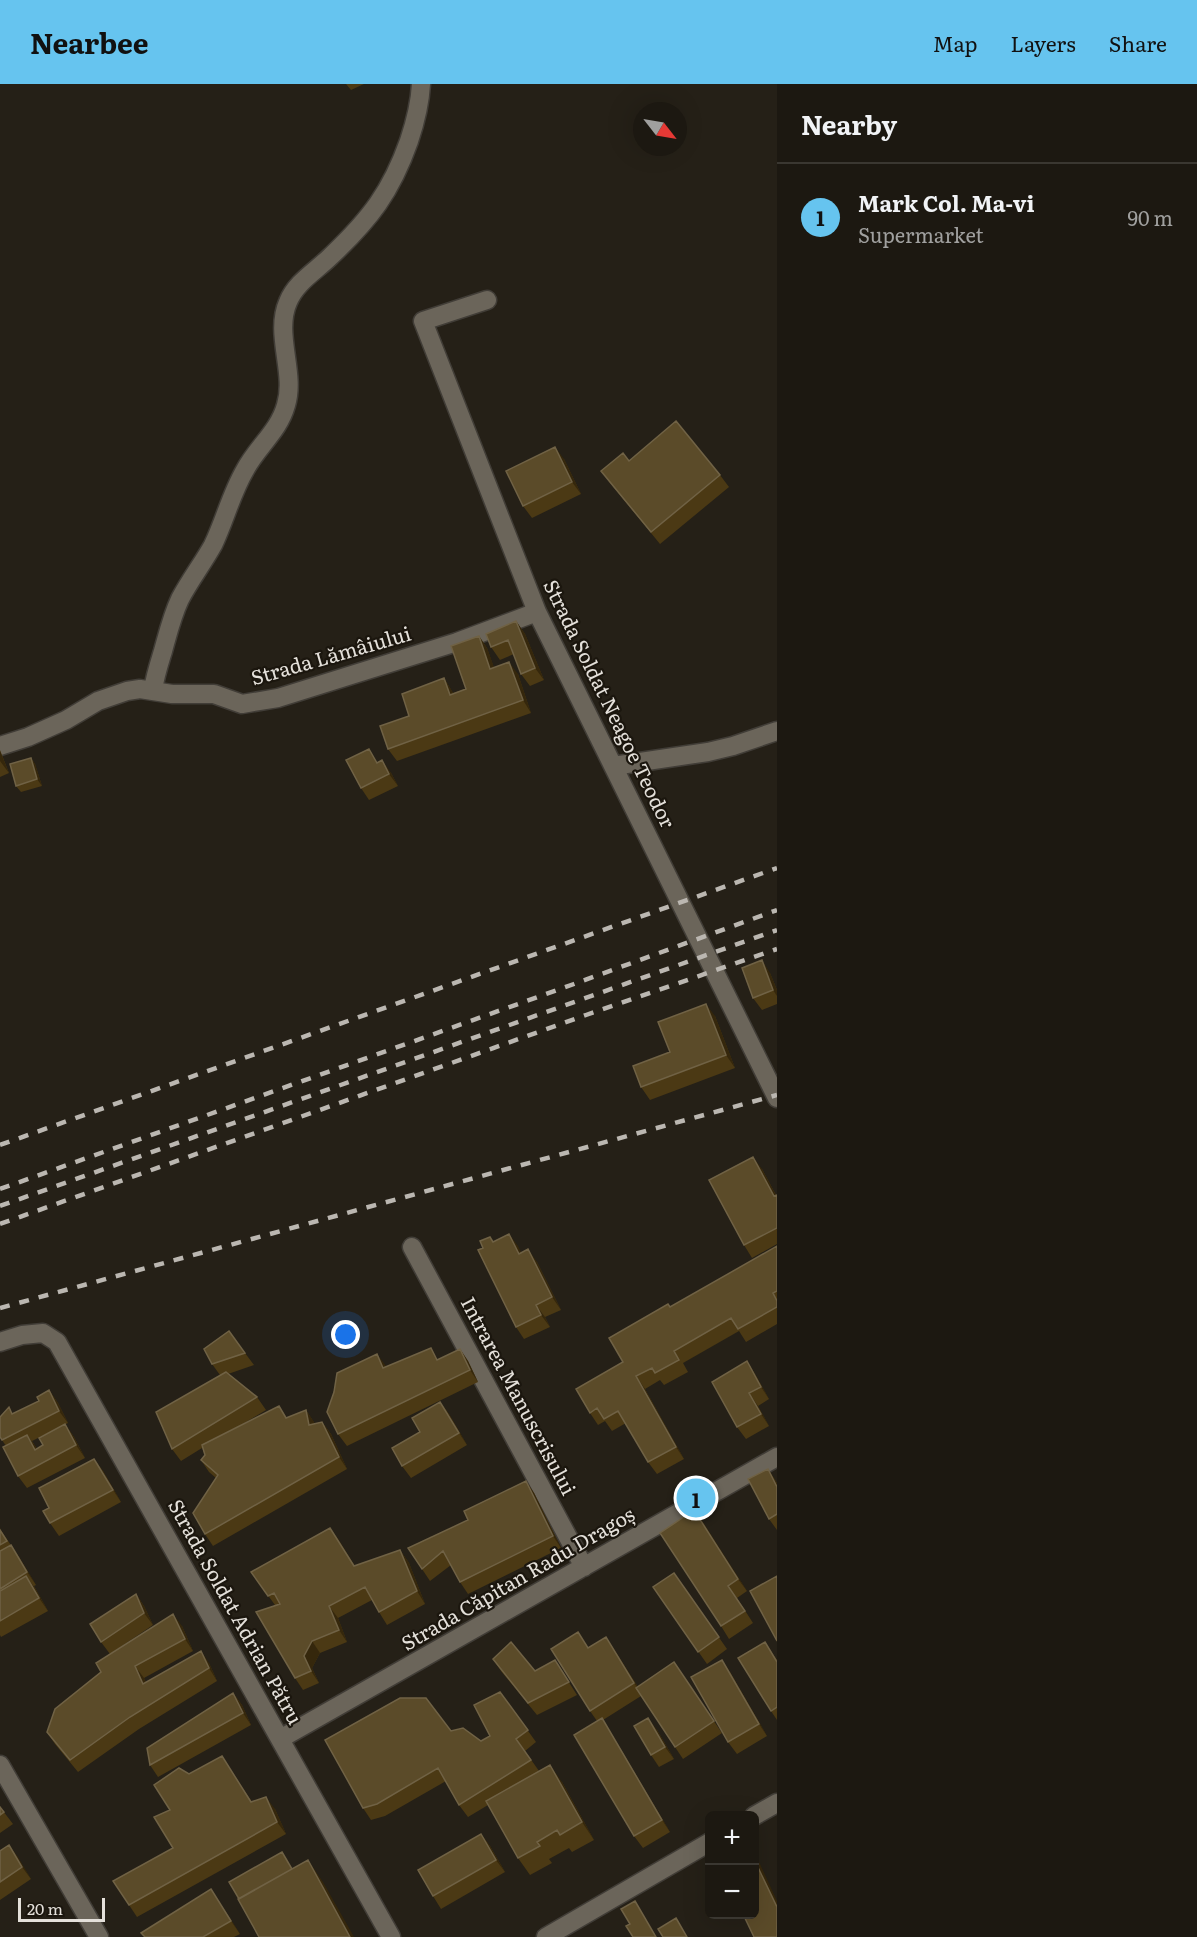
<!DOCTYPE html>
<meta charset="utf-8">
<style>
:root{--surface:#1c1811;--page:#25211a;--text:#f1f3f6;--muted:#a0a09f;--line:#3a3731;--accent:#66c4ef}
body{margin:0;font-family:Literata,serif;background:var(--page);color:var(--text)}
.controls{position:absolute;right:18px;bottom:18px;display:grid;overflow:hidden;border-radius:9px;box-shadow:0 6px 24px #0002}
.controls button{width:54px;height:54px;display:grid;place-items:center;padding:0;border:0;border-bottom:2px solid var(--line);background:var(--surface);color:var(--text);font:30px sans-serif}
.compass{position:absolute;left:633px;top:18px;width:54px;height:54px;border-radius:50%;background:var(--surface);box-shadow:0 6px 24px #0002;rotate:121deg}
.scale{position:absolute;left:18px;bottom:15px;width:87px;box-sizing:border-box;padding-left:6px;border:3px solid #e4e0da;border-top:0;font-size:16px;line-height:21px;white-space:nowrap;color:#e4e0da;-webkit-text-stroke:4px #1b160e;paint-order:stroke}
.you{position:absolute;left:346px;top:1251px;width:21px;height:21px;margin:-15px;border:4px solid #fff;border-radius:50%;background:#1a73e8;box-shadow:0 0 0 9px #1a73e833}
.badge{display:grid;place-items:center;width:39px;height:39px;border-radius:50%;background:var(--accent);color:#111;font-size:20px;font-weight:700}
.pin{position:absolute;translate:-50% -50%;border:3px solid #fff;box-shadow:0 2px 6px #0006}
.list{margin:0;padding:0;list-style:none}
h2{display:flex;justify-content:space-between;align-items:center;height:78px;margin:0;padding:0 24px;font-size:26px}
h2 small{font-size:20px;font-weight:400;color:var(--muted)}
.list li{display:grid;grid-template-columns:39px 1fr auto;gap:18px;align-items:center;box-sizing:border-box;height:108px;padding:0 24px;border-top:2px solid var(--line)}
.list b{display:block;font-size:22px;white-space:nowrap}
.list p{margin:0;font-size:20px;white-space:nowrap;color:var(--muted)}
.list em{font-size:20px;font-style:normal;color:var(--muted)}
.map{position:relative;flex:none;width:777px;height:1853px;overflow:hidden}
header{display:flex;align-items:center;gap:36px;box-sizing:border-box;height:84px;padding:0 30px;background:var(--accent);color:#111}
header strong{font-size:28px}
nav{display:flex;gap:33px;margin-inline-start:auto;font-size:21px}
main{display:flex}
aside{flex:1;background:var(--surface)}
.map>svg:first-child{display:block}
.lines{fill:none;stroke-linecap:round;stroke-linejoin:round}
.minor-casing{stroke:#413d37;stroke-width:21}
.minor{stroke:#6b655a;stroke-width:18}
.rail{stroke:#bbb7b1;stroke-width:4.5;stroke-dasharray:10 10;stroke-linecap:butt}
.wall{fill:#4b3914}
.shaded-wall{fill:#35270c}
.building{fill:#5b4b29;stroke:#706245;stroke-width:1.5}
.labels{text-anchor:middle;stroke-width:4.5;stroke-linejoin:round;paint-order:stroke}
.street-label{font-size:20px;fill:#e4e0da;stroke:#1b160e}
</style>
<header>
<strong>Nearbee</strong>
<nav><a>Map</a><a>Layers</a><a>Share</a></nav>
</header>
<main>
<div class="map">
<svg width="777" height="1853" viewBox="0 0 777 1853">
<rect width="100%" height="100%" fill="#252017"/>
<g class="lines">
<g class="minor-casing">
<path id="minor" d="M487 216 423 237 537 528 777 1014
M153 606C155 592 159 580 163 567 168 549 172 532 180 515 190 496 203 479 213 461 225 436 231 410 245 386 257 363 279 347 286 321 296 289 274 250 288 218 296 198 316 187 331 172 370 135 391 108 409 57 415 39 420 20 421 0
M0 662 28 653 66 636 98 617 127 607 140 605 172 610H214L242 620 278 614 457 558 537 528
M613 682 708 668 733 662 777 647
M412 1163 584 1483
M0 1258 22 1251 43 1249 57 1258 391 1853
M280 1655 777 1373
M0 1681 99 1853
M754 1732 777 1719
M546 1853 710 1758"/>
</g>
<use href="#minor" class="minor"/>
<path class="rail" d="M0 1061 777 784
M0 1105 574 900 777 826
M0 1122 777 846
M0 1140 586 931 777 865
M0 1224 777 1011"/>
</g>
<path class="wall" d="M346 0H364L351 6Z
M564 375 581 410 532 434 523 422Z
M629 377 720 391 729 403 660 460 610 399 601 387Z
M516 537 525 550 544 596 530 602 521 590 514 570 500 576 491 563Z
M479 552 487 564 494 584 518 590 531 629 397 677 388 665 409 632 444 594 453 609 466 605Z
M0 666 9 689 0 693Z
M31 674 35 680 42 702 21 708 16 702Z
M379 678 391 689 398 702 369 716 361 704Z
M770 889 777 906V920L762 926 753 914Z
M715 932 735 984 650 1016 641 1003 670 968Z
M762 1085 776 1111H777V1160L752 1174 744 1161Z
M509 1150 521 1169 537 1178 561 1226 545 1233 550 1243 524 1255 516 1243 483 1164 490 1153 493 1158Z
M777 1162V1240L746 1258 739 1247 683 1279 688 1288 664 1301 660 1296 645 1305 684 1375 657 1390 648 1378 626 1339 612 1347 605 1337 598 1341 590 1329 623 1278 668 1220 671 1223Z
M460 1265 468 1277 478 1298 347 1362 338 1350 386 1283 439 1275Z
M245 1269 254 1281 228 1290 257 1313 266 1326 236 1344 279 1322 287 1334 306 1326 315 1340 322 1338 331 1350 347 1385 213 1462 205 1450 216 1394 209 1388 201 1376 205 1371 202 1364 181 1377 172 1365 220 1291 212 1280Z
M747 1277 755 1290 769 1315 758 1322 769 1342 746 1355 737 1343Z
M49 1306 58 1319 68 1339 32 1357 37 1365 43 1361 65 1340 74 1353 85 1374 27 1404 18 1392 6 1362 2 1356 13 1330 39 1317Z
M440 1318 449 1330 467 1361 411 1394 402 1382 420 1348Z
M94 1375 103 1387 121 1418 59 1452 50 1439 49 1424Z
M768 1385 777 1399V1446L769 1435Z
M526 1397 534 1409 561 1464 468 1510 460 1498 451 1481 430 1497 408 1464 468 1436Z
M694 1426 747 1507 737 1514 753 1539 729 1555 721 1542Z
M330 1444 355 1482 400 1466 409 1479 425 1520 387 1541 379 1528 372 1516 338 1534 347 1558 320 1569 312 1584 319 1599 303 1606 295 1594 275 1521 251 1488Z
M0 1445 19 1473 36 1501 34 1502 48 1527 1 1553 0 1551Z
M674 1489 727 1565 707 1580 653 1503Z
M136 1510 144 1522 153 1541 110 1570 101 1558Z
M182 1542 193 1567 144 1594 146 1599 209 1579 217 1597 139 1645 78 1688 55 1660 47 1648Z
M606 1553 638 1603 674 1578 722 1649 683 1675 641 1612 603 1636 610 1647 670 1748 643 1764 634 1752 597 1637 590 1627 589 1563Z
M765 1558 777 1576V1636L771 1627Z
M493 1575 535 1587 563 1589 577 1611 537 1631 501 1587Z
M730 1588 767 1652 737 1670 728 1658Z
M500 1608 536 1658 525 1667 539 1687 562 1698 594 1756 572 1768 569 1764 549 1775 552 1779 530 1791 518 1774 488 1721 468 1733 459 1721 446 1697 385 1732 371 1736 363 1724 451 1647 481 1657 490 1652Z
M233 1609 242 1621 251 1641 158 1693 150 1681Z
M657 1646 674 1675 659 1683 651 1671Z
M230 1685 252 1718 275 1725 286 1750 137 1833 113 1797 173 1764 189 1690Z
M0 1723 13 1740 0 1749Z
M481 1750 490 1762 505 1788 441 1825 433 1812Z
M9 1761 31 1795 0 1816V1767Z
M211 1805 240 1850 234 1853H144Z"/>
<path class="shaded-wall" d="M555 363 564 375 581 410 572 398Z
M516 537 525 550 544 596 535 584Z
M479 552 487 564 499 597 490 585Z
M509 578 518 590 531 629 523 616Z
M444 594 452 607 458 623 450 611Z
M0 666V667L9 689 0 677Z
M31 674 35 680 42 702 37 695Z
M382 676 391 689 398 702 389 690Z
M762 876 770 889 777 906V912L773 906Z
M706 920 715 932 735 984 726 971Z
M753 1073 762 1085 777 1113 774 1112Z
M509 1150 518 1162 528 1182 519 1170Z
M528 1165 537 1178 561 1226 552 1213Z
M536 1221 545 1233 550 1243 541 1231Z
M460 1265 468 1277 478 1298 470 1286Z
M377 1270 386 1282 391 1296 383 1284Z
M747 1277 755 1290 769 1315 761 1303Z
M636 1292 645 1305 684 1375 676 1363Z
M49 1306 58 1319 68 1339 59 1327Z
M749 1309 758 1322 769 1342 761 1330Z
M440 1318 449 1330 467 1361 459 1349Z
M306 1326 314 1338 318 1353 309 1341Z
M322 1338 331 1350 347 1385 339 1373Z
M65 1340 74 1353 85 1374 76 1361Z
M27 1351 36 1363 43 1378 35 1366Z
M94 1375 103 1387 121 1418 113 1406Z
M768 1385 777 1399V1403Z
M526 1397 534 1409 561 1464 553 1452Z
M694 1426 703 1438 747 1507 738 1495Z
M330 1444 339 1456 362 1494 354 1482Z
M11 1461 19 1473 36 1501 27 1488Z
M400 1466 409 1479 425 1520 417 1507Z
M26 1492 35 1504 48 1527 39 1514Z
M136 1510 144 1522 153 1541 144 1529Z
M329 1522 338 1534 347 1558 339 1546Z
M173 1530 182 1542 193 1567 185 1555Z
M606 1553 614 1565 643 1611 634 1599Z
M312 1557 320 1569 312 1584 319 1599 311 1587 304 1572Z
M201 1567 209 1579 217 1597 209 1584Z
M722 1576 730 1588 767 1652 759 1640Z
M135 1582 144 1594 152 1613 143 1600Z
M233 1609 242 1621 251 1641 243 1629Z
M602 1634 610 1647 670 1748 662 1736Z
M648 1634 657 1646 674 1675 665 1663Z
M550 1681 562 1698 594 1756 582 1738Z
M266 1713 275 1725 286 1750 277 1738Z
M481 1750 490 1762 505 1788 496 1776Z
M9 1761 18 1773 31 1795 22 1783Z
M754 1772 759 1778 777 1817V1823L754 1775Z
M308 1776 323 1798 354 1853H350Z
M211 1805 219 1817 240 1850 231 1837Z"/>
<path class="building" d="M676 337 720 391 651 448 601 387 623 369 629 377Z
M555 363 572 398 523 422 506 387Z
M516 537 535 584 521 590 508 556 491 563 486 550Z
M479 552 490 585 509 578 523 616 388 665 380 642 409 632 402 610 444 594 450 611 466 605 451 562Z
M369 665 377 679 382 676 389 690 361 704 346 676Z
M31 674 37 695 16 702 10 680Z
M762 876 773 906 753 914 742 884Z
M706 920 726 971 641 1003 633 982 670 968 658 938Z
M753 1073 774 1112 777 1111V1144L744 1161 709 1096Z
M509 1150 519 1170 528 1165 552 1213 536 1221 541 1231 516 1243 478 1166 483 1164 480 1157 490 1153 493 1158Z
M777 1162V1207L773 1209 777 1217V1223L738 1245 731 1234 674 1267 679 1276 655 1289 652 1284 636 1292 676 1363 648 1378 618 1327 604 1335 597 1324 590 1329 576 1305 623 1278 609 1254 668 1220 670 1223Z
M229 1247 245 1269 212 1280 204 1265Z
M431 1264 437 1276 460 1265 470 1286 338 1350 327 1328 334 1308 337 1289 377 1270 383 1284Z
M747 1277 761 1303 749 1309 761 1330 737 1343 712 1298Z
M226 1288 257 1313 172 1365 156 1328Z
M49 1306 59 1327 2 1356 0 1353V1333L9 1323 12 1330 39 1317 37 1313Z
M440 1318 459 1349 402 1382 392 1364 420 1348 412 1334Z
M279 1322 286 1334 306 1326 309 1341 322 1338 339 1373 205 1450 193 1429 218 1391 201 1376 205 1371 202 1361Z
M65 1340 76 1361 18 1392 3 1363 27 1351 35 1366 43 1361 39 1354Z
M94 1375 113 1406 50 1439 43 1427 49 1424 39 1404Z
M768 1385 777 1403V1430L769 1435 748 1395Z
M526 1397 553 1452 460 1498 443 1467 422 1485 408 1464 468 1436 464 1427Z
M694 1426 738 1495 728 1502 745 1527 721 1542 660 1449Z
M330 1444 354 1482 400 1466 417 1507 379 1528 365 1503 329 1522 339 1546 312 1557 304 1572 311 1587 295 1594 256 1528 280 1520 274 1509 268 1512 251 1488Z
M0 1446 7 1457 0 1461Z
M11 1461 27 1488 0 1505V1467Z
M674 1489 719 1553 698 1568 653 1503Z
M26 1492 39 1514 0 1537V1507Z
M777 1492V1557L750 1507Z
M136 1510 144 1529 101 1558 90 1540Z
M173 1530 185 1555 135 1582 143 1600 201 1567 209 1584 130 1633 70 1676 47 1648 55 1625 101 1588 96 1579Z
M578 1548 588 1564 606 1553 634 1599 590 1627 551 1565Z
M511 1558 535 1587 555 1576 569 1598 528 1619 493 1575Z
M765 1558 777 1578V1623L771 1627 738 1574Z
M722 1576 759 1640 728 1658 691 1593Z
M674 1578 714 1637 675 1663 636 1604Z
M500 1608 528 1646 516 1655 531 1676 459 1721 438 1684 377 1720 363 1724 325 1656 400 1614H426L451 1647 463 1644 481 1657 490 1652 474 1621Z
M233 1609 243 1629 150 1681 147 1664Z
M602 1634 662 1736 634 1752 574 1651Z
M648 1634 665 1663 651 1671 634 1642Z
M222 1672 251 1718 266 1713 277 1738 129 1821 113 1797 173 1764 154 1733 170 1726 154 1701 179 1684 189 1690Z
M550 1681 582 1738 560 1751 557 1746 537 1758 540 1762 518 1774 486 1717Z
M0 1723 4 1728 0 1731Z
M481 1750 496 1776 433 1812 418 1786Z
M9 1761 22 1783 0 1798V1767Z
M282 1768 292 1785 239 1815 229 1798Z
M754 1775 777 1823V1853H754L743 1830H754Z
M308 1776 350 1853H259L238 1815Z
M211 1805 231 1837 203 1853H145L141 1849Z
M635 1817 656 1853H633L626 1842 630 1840 621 1825Z
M676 1834 687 1853H663L658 1845Z"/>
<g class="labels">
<g class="street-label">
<text transform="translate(331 572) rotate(-16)" y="7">Strada Lămâiului</text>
<text transform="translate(609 620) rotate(64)" y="7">Strada Soldat Neagoe Teodor</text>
<text transform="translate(518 1312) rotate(62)" y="7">Intrarea Manuscrisului</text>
<text transform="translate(518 1495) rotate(-30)" y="7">Strada Căpitan Radu Dragoș</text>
<text transform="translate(235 1528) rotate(61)" y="7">Strada Soldat Adrian Pătru</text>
</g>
</g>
</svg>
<div class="controls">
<button>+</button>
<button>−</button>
</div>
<svg class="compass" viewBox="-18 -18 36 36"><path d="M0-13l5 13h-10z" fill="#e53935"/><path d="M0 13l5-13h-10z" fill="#a0a09f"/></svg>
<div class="scale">20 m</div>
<div class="you"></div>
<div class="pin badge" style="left:696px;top:1414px">1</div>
</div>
<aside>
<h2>Nearby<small></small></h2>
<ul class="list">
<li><span class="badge">1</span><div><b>Mark Col. Ma-vi</b><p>Supermarket</p></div><em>90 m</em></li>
</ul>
</aside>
</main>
